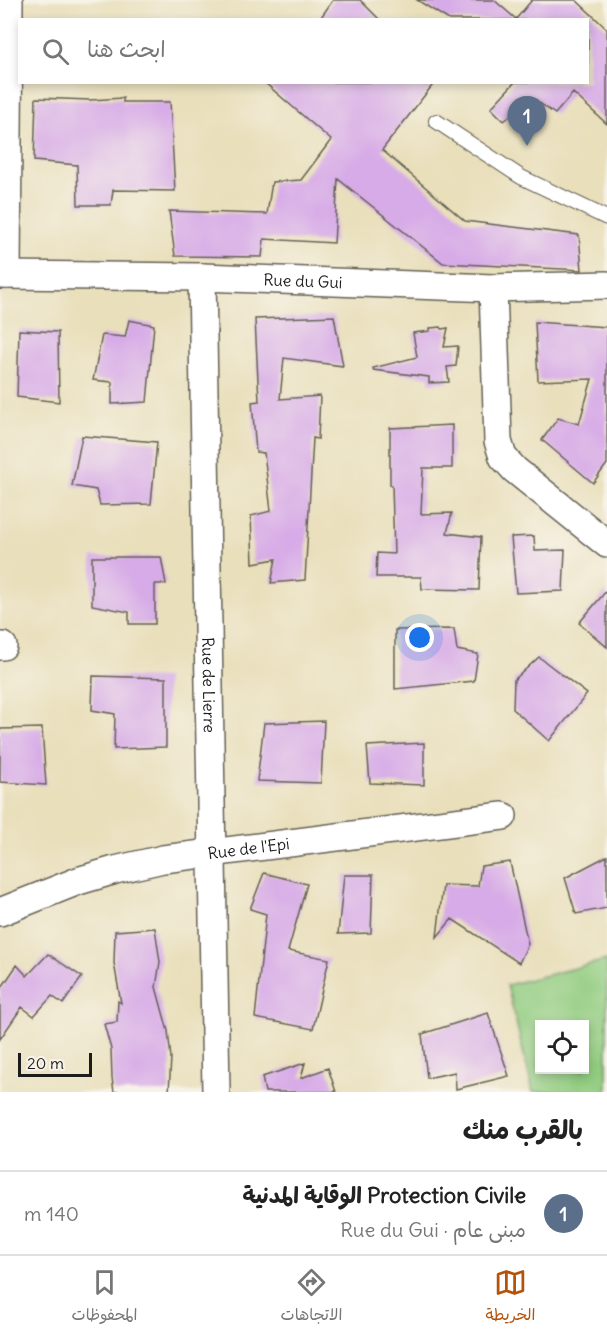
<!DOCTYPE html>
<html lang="ar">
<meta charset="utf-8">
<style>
:root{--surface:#fff;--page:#f6f6f6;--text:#222;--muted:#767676;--line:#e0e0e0;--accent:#b45309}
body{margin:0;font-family:Delius,"Playpen Sans Arabic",sans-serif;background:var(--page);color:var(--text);direction:rtl}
.controls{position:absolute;right:18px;bottom:18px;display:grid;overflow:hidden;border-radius:0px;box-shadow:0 3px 9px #0003}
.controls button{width:54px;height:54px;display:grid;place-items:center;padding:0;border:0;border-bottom:2px solid var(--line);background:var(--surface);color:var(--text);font:30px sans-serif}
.scale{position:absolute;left:18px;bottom:15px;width:74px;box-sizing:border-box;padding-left:6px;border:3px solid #1c1c1c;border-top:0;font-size:16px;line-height:21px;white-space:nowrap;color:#1c1c1c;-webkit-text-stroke:4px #f7f3e8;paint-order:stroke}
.you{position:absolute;left:420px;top:638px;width:21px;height:21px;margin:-15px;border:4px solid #fff;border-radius:50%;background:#1a73e8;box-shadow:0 0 0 9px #1a73e833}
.badge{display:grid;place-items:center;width:39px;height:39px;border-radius:50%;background:var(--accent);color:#fff;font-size:20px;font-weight:700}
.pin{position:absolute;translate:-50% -50px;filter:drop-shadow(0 2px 3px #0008)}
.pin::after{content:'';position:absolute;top:32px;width:21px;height:18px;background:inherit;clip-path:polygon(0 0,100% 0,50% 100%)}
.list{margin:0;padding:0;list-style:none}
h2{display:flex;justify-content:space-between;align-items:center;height:78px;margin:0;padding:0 24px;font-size:26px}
h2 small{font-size:20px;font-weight:400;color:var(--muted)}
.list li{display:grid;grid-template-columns:39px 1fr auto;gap:18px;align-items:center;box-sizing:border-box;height:84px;padding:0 24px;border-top:2px solid var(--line)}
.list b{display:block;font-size:22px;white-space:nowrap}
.list p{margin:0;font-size:20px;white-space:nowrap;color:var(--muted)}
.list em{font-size:20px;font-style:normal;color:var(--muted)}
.icon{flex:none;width:33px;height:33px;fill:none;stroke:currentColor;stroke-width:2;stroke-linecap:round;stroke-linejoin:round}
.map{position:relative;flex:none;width:607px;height:1092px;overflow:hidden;direction:ltr}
.search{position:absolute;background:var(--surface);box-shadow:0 3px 9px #0003;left:18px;right:18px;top:18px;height:66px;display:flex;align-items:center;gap:15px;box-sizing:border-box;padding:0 21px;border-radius:0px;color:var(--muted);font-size:22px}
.sheet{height:162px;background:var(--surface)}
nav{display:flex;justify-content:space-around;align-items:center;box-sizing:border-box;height:84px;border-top:2px solid var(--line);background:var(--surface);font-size:16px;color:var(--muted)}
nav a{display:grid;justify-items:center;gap:3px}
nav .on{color:var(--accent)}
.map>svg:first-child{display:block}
.green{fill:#91cc80;stroke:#56744e;stroke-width:1.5;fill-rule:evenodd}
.building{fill:#d7abe7}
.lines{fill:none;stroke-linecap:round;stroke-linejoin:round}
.lane-casing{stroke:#646054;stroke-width:16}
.street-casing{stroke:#646054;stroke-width:30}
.lane{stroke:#fff;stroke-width:14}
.street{stroke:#fff;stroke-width:27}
.labels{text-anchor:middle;stroke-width:4.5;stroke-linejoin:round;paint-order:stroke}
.street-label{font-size:16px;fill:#1c1c1c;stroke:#f7f3e8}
</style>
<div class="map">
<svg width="607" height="1092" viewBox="0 0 607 1092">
<rect width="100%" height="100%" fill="#f7f3e8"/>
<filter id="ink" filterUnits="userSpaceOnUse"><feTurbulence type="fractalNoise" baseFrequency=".0167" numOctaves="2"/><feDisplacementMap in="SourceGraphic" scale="12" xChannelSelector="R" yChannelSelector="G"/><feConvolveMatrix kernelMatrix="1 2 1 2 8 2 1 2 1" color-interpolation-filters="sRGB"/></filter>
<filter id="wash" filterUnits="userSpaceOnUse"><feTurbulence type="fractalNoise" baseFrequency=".008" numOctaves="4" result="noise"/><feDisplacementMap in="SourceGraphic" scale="24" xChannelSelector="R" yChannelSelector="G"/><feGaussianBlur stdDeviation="1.35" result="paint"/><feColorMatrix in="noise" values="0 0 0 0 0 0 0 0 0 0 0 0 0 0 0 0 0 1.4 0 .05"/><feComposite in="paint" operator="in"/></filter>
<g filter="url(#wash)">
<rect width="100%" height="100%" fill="#e9dfbb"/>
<path class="green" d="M607 960V1092H533L507 985ZM540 1024H584V1070H540Z"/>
<g id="blocks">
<path class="building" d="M333 0H360L380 20H319Z
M417 0H494L516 19 532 0H576L607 29V124L573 93 555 114 531 97 504 121 491 108 514 83 513 82H588V20H449Z
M264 82H435L382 150 465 221 579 235 582 270 443 263 338 179 334 243 264 239 262 257 175 256 169 211 267 214 272 182 301 180 331 140Z
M36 98 90 100 123 98V102H170L175 191 113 190 111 205H78L77 165 34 161Z
M334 316 343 366 284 358 280 399 320 396 318 439 313 438 305 580 271 583 276 559 253 563 251 516 271 511 264 453 256 452 252 402 259 401 255 319Z
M129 320 154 325 147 402 112 404V382L93 380 102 335 125 337Z
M535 322 607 327V464L593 483 542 440 558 418 579 424 592 379 538 381Z
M441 327 442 329 448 328 444 347 458 346 456 366 447 367 449 382 429 383V377L373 370V368L417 357 413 333 430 331V328Z
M19 330 58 332 59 402 17 397Z
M452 425V468H423L421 514 452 513 447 533 481 537 479 590 422 589 421 577H376L377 553 394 554 392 485H390V428Z
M82 436 157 442 151 504 100 505 96 490 72 486Z
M534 536 535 551 565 550 563 591 516 593 511 537Z
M92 557H161L166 584H155V624H129V612L92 605Z
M607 590V647L579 623Z
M454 629 457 650 478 654 474 681 395 689V630Z
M539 657 587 694 549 741 513 709 514 680Z
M93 676 166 678V747L114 749 115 714 92 710Z
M324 721 321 783 257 781 264 723Z
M42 728 46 785 0 782V729Z
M424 743V785L370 783 367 746Z
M607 856V908L576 914 565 878Z
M510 862 528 944 519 963 452 919 437 937 443 885 478 886 481 866Z
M264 873 307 884 288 951 329 959 313 1029 255 1018 266 914 250 909Z
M344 875H373L371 933 338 934Z
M155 928 160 962 156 987 168 1031 171 1058 169 1092H114L112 1078 111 1049 104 1024 117 1022 118 1001 121 1003 114 963 115 931Z
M48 954 82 977 63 1004 52 996 34 1016 22 1007 0 1039V990L17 965 27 976Z
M488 1013 509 1076 456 1089 455 1072 427 1078 422 1034Z
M305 1063 301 1078 328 1068 336 1092H265L262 1077Z"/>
</g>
</g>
<g filter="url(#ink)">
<use href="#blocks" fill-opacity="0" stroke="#646054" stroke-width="1.5"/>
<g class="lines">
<g class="lane-casing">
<path id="lane" d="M436 121 521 177 607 218"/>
</g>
<g class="street-casing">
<g id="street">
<path id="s1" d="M0 275 202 277 493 288 607 285"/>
<path d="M7 275 9 0"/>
<path id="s2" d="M202 277 216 1092"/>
<path d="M493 288 498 441 503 457 515 470 607 544"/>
<path d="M0 646H3"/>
<path id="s3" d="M0 912 78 881 115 870 163 859 503 816"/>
</g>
</g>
<use href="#lane" class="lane"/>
<use href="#street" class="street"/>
</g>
</g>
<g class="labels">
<g class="street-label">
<text dy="6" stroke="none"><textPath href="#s1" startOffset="303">Rue du Gui</textPath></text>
<text dy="6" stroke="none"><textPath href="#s2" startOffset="408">Rue de Lierre</textPath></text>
<text dy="6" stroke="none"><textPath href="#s3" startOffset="258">Rue de l'Epi</textPath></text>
</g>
</g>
</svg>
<div class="controls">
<button><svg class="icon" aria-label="locate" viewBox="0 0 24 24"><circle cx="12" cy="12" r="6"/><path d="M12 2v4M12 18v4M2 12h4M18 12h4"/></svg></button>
</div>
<div class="scale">20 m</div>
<div class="you"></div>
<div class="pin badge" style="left:527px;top:146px;background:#5c6f8a">1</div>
<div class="search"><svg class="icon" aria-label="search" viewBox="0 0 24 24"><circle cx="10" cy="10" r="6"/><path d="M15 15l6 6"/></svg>ابحث هنا</div>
</div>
<section class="sheet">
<h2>بالقرب منك<small></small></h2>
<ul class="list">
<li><span class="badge" style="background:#5c6f8a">1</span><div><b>Protection Civile الوقاية المدنية</b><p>مبنى عام · Rue du Gui</p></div><em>140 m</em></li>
</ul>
</section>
<nav>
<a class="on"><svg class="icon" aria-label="map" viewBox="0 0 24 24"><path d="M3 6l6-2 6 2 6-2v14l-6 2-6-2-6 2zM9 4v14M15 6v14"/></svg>الخريطة</a>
<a><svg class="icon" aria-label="directions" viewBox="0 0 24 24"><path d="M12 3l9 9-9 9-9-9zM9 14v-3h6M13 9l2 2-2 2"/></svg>الاتجاهات</a>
<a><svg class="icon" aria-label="saved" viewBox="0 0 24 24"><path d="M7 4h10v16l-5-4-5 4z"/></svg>المحفوظات</a>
</nav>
